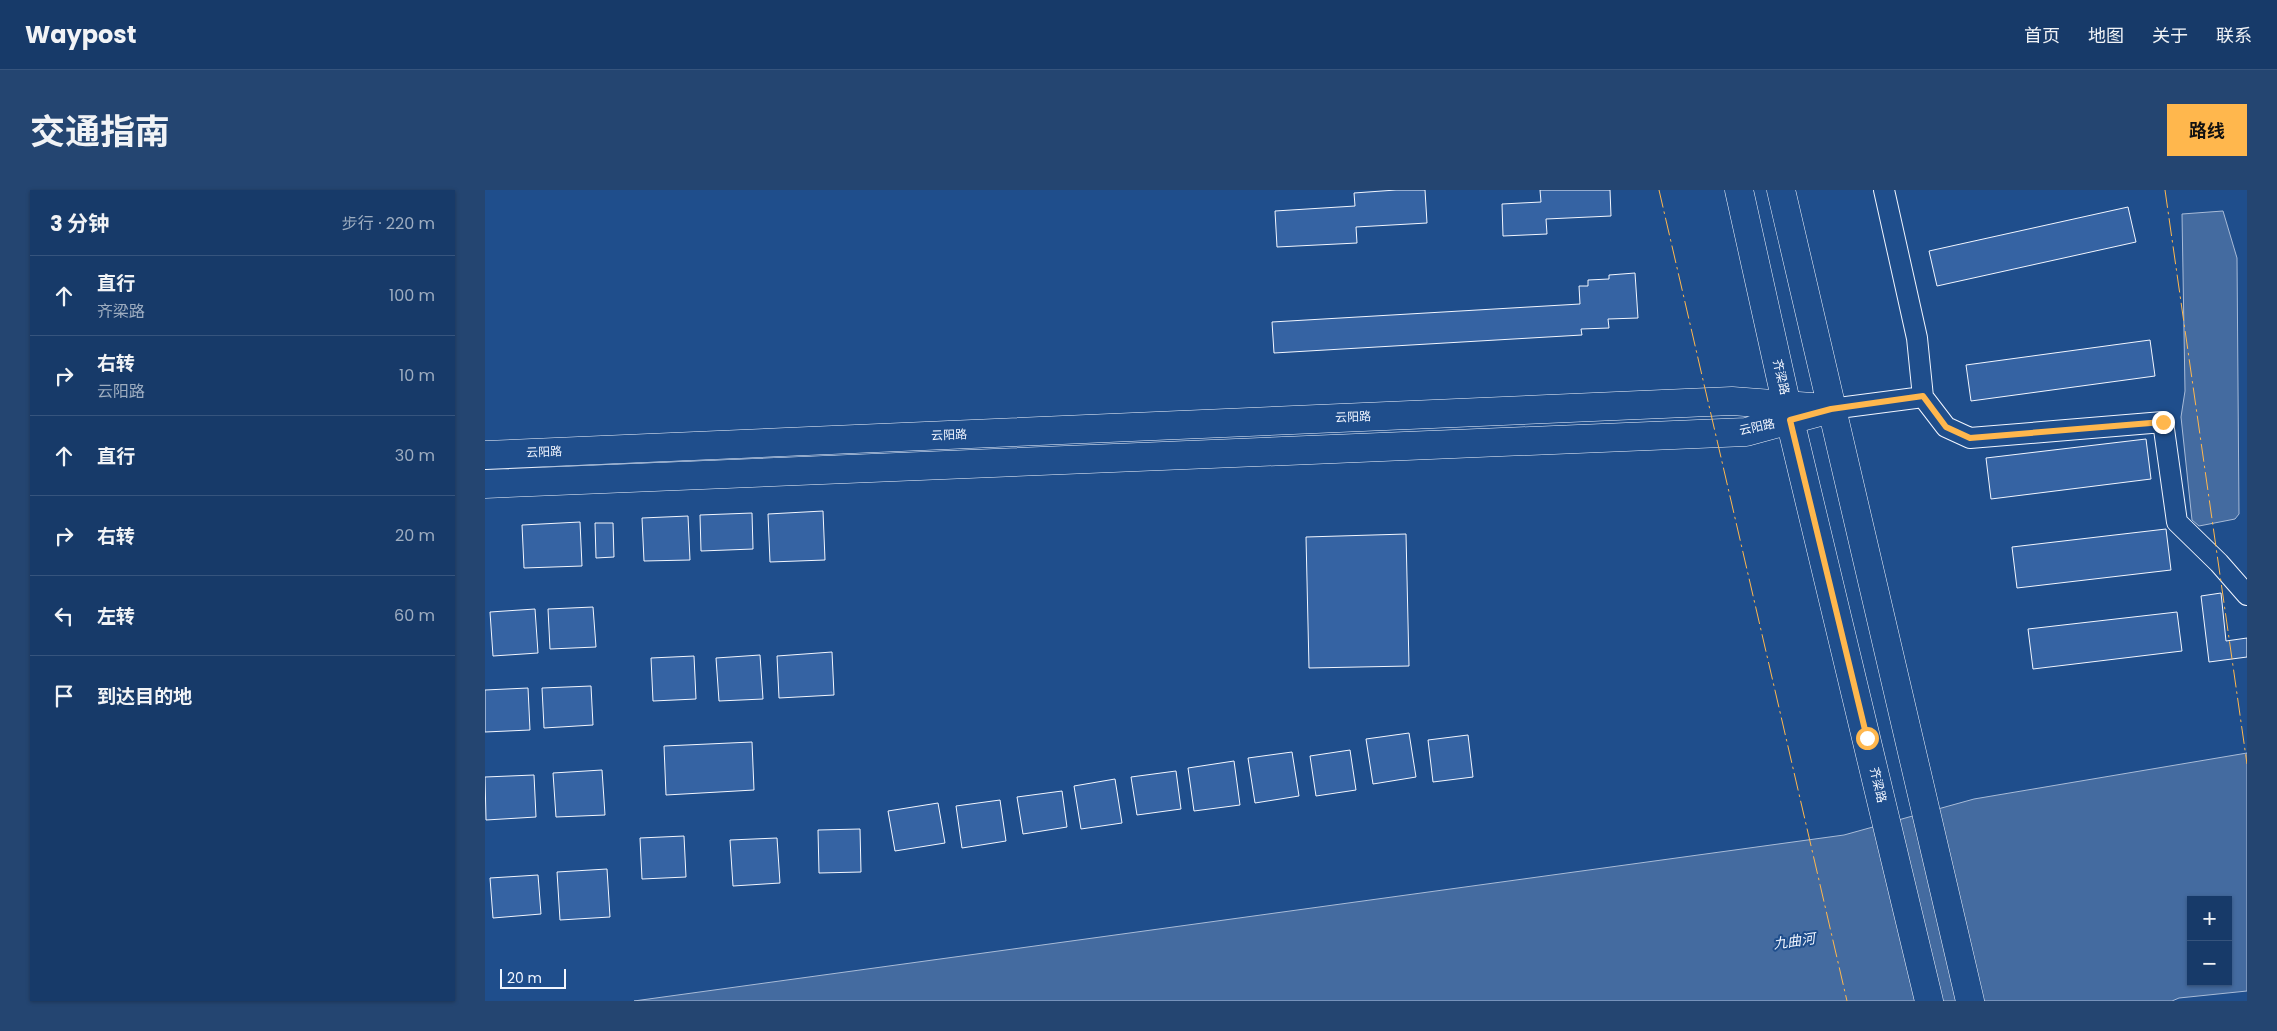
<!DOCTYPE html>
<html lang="zh">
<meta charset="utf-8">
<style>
:root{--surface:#173a69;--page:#244571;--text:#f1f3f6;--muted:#9eadc0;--line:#36547d;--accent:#ffb74d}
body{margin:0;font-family:Poppins,"Noto Sans SC",sans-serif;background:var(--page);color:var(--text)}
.controls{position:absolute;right:15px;bottom:15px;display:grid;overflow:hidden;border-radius:0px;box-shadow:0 1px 4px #0004}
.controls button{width:45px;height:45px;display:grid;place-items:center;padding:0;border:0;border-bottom:1px solid var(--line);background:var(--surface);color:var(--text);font:25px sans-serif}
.scale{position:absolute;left:15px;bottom:12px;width:66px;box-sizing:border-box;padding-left:5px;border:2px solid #f2f6ff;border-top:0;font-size:14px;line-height:18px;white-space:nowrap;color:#f2f6ff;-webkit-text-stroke:4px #1f4e8c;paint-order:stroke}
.stop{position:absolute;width:15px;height:15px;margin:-11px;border:4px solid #ffb74d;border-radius:50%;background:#fff}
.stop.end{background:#ffb74d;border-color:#fff;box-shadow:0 1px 5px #0008}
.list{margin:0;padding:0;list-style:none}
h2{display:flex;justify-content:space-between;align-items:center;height:65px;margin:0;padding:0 20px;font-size:21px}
h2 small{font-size:16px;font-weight:400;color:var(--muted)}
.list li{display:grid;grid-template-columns:32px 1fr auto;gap:15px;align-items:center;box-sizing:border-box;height:80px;padding:0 20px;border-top:1px solid var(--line)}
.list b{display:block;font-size:19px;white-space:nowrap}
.list p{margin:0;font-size:16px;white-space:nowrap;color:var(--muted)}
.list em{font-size:16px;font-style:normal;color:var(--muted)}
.icon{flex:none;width:28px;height:28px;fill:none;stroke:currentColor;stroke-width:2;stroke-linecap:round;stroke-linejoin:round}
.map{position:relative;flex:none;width:1762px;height:811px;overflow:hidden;border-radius:0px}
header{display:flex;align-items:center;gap:30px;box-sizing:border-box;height:70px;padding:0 25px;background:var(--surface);border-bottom:1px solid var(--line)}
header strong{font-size:24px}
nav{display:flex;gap:28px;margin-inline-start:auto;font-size:18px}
.intro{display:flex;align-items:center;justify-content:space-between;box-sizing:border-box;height:120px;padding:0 30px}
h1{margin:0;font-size:35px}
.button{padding:12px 22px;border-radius:0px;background:var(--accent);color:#111;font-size:18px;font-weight:700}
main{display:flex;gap:30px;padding:0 30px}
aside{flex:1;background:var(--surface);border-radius:0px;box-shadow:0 1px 4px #0004}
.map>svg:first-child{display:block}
.water{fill:#446ba0;stroke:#a8bbd7;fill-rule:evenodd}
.building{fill:#3563a3;stroke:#f2f6ff}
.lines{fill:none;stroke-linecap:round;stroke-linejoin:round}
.street-casing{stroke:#f2f6ff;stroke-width:22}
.secondary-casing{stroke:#f2f6ff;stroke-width:29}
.street{stroke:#1f4e8c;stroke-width:20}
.secondary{stroke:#1f4e8c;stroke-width:28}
.power{stroke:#ffb74d;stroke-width:1;stroke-dasharray:18 4 2.5 4;stroke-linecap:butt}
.route{stroke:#ffb74d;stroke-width:6}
.labels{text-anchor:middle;stroke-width:4;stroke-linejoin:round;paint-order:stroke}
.street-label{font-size:12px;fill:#f2f6ff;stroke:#1f4e8c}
.water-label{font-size:14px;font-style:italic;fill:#f2f6ff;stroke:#1f4e8c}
</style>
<header>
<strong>Waypost</strong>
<nav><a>首页</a><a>地图</a><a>关于</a><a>联系</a></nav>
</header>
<div class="intro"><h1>交通指南</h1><a class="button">路线</a></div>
<main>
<aside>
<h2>3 分钟<small>步行 · 220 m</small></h2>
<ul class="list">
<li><svg class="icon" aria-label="ahead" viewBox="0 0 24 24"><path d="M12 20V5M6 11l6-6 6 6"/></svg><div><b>直行</b><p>齐梁路</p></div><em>100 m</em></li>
<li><svg class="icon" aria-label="right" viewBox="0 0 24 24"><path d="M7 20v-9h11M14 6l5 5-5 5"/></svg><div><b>右转</b><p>云阳路</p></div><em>10 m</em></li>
<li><svg class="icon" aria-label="ahead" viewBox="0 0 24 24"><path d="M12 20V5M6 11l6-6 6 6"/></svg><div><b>直行</b></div><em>30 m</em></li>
<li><svg class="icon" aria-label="right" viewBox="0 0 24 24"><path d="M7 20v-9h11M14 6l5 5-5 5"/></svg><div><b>右转</b></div><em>20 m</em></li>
<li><svg class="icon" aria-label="left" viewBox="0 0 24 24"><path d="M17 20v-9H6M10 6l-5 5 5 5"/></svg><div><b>左转</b></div><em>60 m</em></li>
<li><svg class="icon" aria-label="arrive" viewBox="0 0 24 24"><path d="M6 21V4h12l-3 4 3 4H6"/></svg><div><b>到达目的地</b></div></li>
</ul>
</aside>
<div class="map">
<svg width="1762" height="811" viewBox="0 0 1762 811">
<rect width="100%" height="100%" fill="#1f4e8c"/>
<path class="water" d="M1738 21 1752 68 1754 324 1750 329 1714 336 1707 330 1696 227 1700 201 1697 24Z
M1762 563V801L1694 808 1687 811H149L1359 645 1489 609ZM1706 710H1743V792H1706Z"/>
<path class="building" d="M911 0H940L942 33 871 37 872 53 792 57 790 21 870 16 869 3Z
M1055 0H1125L1126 26 1061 29 1062 44 1018 46 1017 14 1056 12Z
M1643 17 1651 52 1452 96 1444 61Z
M1150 83 1153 128 1123 129 1124 138 1096 139 1097 145 789 163 787 132 1095 114 1094 96H1103V90L1124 89V85Z
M1665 150 1670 186 1486 211 1481 175Z
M1661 249 1666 289 1506 309 1501 268Z
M338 321 340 370 285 372 283 324Z
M267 323 268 359 216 361 215 325Z
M203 326 205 370 159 371 157 328Z
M95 332 97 376 39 378 37 335Z
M110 333H128L129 367 111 368Z
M1681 339 1686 380 1532 398 1527 357Z
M921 344 924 476 824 478 821 347Z
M1736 403 1741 451 1762 448V467L1724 472 1716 406Z
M108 417 111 457 65 459 63 419Z
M50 419 53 463 8 466 5 422Z
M1692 422 1697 461 1548 479 1543 439Z
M347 462 349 505 294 508 292 466Z
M275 465 278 509 234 511 231 468Z
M209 466 211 509 168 511 166 468Z
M106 496 108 535 59 538 57 498Z
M43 498 45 540 0 542V500Z
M924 543 931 587 888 594 881 549Z
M983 545 988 587 948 592 943 550Z
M267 552 269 600 181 605 179 556Z
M865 560 871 600 831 606 825 566Z
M807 562 814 606 770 613 763 568Z
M749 571 755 615 709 621 703 578Z
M117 580 120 625 71 627 68 583Z
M691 581 696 619 652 625 646 587Z
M49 585 51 627 1 630 0 587Z
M630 589 637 633 596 639 589 596Z
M577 601 582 637 538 644 532 607Z
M515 610 521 651 477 658 471 616Z
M453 613 460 653 410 661 403 621Z
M375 639 376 682 334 683 333 640Z
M199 646 201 687 157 689 155 648Z
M292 648 295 693 248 696 245 650Z
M122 679 125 727 75 730 72 682Z
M53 685 56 724 8 728 5 688Z"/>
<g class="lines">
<g class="street-casing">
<path id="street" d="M1438 207 1461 237 1485 248 1678 232 1692 332 1734 373 1762 405
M1346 219 1438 207 1432 148 1399 0"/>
</g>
<g class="secondary-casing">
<path id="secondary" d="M1254 0 1305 230 1444 811
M1296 0 1485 811
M0 265 1247 211 1327 217
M0 294 1261 242 1346 219"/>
</g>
<use href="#street" class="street"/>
<use href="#secondary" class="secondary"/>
<path class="power" d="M1174 0 1362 811
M1680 0 1762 574"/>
</g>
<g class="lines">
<path class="route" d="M1382 548 1305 230 1346 219 1438 206 1461 237 1485 248 1678 232"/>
</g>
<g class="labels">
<g class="street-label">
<text transform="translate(1296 187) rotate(77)" y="4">齐梁路</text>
<text transform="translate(868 227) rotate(-2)" y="4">云阳路</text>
<text transform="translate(1272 237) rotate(-12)" y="4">云阳路</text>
<text transform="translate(464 245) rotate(-2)" y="4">云阳路</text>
<text transform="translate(59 262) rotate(-2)" y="4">云阳路</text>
<text transform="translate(1393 595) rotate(77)" y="4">齐梁路</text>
</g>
<g class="water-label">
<text transform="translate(1309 751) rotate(-8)" y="5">九曲河</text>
</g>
</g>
</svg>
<div class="controls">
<button>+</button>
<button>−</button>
</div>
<div class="scale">20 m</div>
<div class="stop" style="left:1382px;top:548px"></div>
<div class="stop end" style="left:1678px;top:232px"></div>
</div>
</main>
